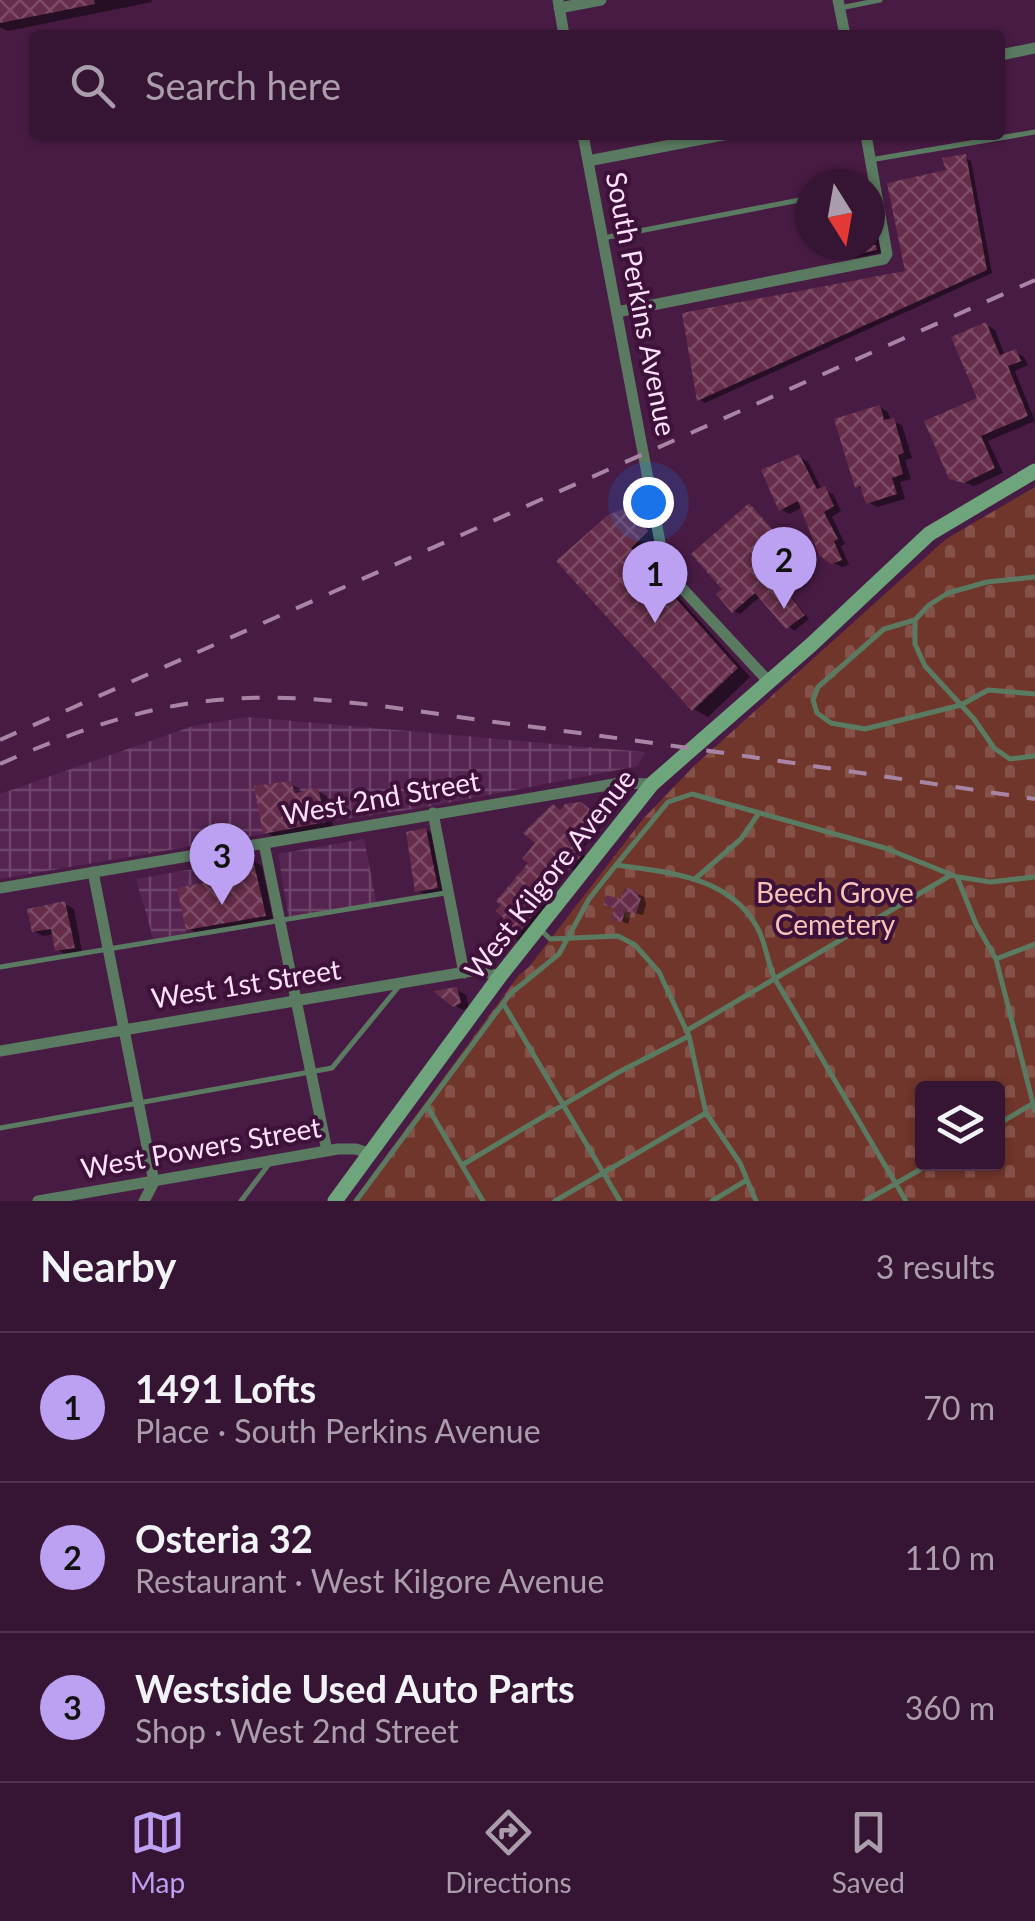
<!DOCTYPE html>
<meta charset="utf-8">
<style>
:root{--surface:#361433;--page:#3d1d3b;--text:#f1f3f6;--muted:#aa9eac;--line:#50334e;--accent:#bca0f2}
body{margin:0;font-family:Lato,sans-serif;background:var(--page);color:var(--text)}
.controls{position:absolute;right:30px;bottom:30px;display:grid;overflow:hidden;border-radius:10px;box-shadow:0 2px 8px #0004}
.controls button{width:90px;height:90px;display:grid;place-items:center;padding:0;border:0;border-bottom:2px solid var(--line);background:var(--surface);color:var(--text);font:50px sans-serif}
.compass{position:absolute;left:795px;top:170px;width:90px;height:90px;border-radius:50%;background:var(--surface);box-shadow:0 2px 8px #0004;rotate:169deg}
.you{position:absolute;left:648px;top:502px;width:35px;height:35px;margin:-25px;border:8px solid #fff;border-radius:50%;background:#1a73e8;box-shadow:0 0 0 15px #1a73e833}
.badge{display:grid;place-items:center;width:65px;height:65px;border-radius:50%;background:var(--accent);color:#111;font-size:32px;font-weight:700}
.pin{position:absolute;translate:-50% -82px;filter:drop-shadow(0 2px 5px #0008)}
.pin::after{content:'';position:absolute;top:52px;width:35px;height:30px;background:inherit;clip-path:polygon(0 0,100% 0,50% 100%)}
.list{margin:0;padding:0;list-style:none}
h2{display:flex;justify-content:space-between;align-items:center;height:130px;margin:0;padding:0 40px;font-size:42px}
h2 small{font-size:32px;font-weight:400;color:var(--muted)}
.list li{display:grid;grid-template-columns:65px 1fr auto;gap:30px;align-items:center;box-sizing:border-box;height:150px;padding:0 40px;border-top:2px solid var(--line)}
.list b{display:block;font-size:38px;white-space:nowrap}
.list p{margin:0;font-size:32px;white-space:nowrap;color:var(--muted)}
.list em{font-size:32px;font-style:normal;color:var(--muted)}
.icon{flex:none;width:55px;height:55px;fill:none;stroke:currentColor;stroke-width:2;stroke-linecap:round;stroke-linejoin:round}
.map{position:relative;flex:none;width:1035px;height:1201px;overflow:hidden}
.search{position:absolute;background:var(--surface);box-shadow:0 2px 8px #0004;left:30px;right:30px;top:30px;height:110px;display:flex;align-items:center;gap:25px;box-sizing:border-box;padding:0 35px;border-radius:10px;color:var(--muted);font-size:38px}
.sheet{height:580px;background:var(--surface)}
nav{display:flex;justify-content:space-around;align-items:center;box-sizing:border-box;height:140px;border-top:2px solid var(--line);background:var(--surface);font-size:28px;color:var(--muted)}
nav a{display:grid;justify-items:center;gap:5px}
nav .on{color:var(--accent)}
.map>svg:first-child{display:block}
.industrial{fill:url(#industrial-grid)}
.cemetery{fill:url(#cemetery-stones);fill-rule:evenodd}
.shadow{fill:#0007}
.building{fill:url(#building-cross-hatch)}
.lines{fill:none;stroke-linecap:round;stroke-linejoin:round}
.lane{stroke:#5a7b61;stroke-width:5}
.street{stroke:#5a7b61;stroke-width:11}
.secondary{stroke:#6fa57c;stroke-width:15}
.rail{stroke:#a985a5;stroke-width:4;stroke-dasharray:18 18;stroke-linecap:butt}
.labels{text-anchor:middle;stroke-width:8;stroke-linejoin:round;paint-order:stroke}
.street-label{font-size:28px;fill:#fee1f9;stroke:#3d1139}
.park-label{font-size:28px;fill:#f8c4ba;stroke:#3d1139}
</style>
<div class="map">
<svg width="1035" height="1201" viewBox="0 0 1035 1201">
<defs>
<pattern id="industrial-grid" width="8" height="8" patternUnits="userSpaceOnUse" patternTransform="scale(2.5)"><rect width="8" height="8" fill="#562451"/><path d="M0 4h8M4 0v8" fill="none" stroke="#6f446b"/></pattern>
<pattern id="cemetery-stones" width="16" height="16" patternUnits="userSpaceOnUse" patternTransform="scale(2.5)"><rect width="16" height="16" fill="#70352b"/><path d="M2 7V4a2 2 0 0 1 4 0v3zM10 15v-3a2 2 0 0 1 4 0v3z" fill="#85524a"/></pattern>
<pattern id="building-cross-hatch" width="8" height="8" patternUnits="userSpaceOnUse" patternTransform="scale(2.5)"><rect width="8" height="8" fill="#662d4a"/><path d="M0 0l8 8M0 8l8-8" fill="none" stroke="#7d4b65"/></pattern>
</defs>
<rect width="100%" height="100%" fill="#481b44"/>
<path class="industrial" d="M248 717 645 752 638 766 427 807 326 822 318 789 295 793 291 781 255 787 263 834 0 879V794L193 726Z
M364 839 377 905 289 919 278 854Z
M205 867 208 882 178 888 187 936 154 941 136 879Z"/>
<path class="cemetery" d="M1035 487V1201H353L519 975 529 967 643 819 694 766 946 539ZM922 1088H998V1164H922Z"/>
<path class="shadow" d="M0 0H151L152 2 8 31 0 27Z
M965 157 971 161 992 273 705 403 700 400 908 273 949 172Z
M870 194 881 253 856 258 850 255 848 245H870Z
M986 325 995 330 1005 356 1016 352 1024 357 1028 365 1015 371 1035 421 988 441 1003 473 974 486 951 477 980 399Z
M880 407 888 412 891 421 902 425 912 458 905 460 911 479 900 482 905 499 877 507 868 502 864 491 857 486Z
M799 457 808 462 822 490 833 494 841 511 832 517 845 544 841 546 849 565 842 567 832 562 803 507 789 514 781 509Z
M749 506 801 560 778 580 809 619 794 631 761 596 740 614 734 611 726 589Z
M630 508 644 516 661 540 643 557 750 677 708 717 694 709 560 561Z
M291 784 300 789 301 794 318 791 327 796 333 826 274 837 266 832Z
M590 810 605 823 580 852 590 860 578 873 565 864 543 889 557 901 523 944 499 926 507 918 532 863 561 812Z
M426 830 435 835 445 892 426 895 417 890Z
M253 861 262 866 273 920 197 933 188 928 211 884Z
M638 894 644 897 646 904 643 915 631 912 628 924 614 918 623 902Z
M65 904 74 909 82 952 66 955 58 950 54 934 43 936 34 931Z
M457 990 466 995 469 1008 463 1010 454 1005Z"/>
<path class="building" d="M0 0H94L95 4 0 23Z
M966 154 987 270 697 401 682 313 905 271 887 183 946 170 942 158Z
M846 245H876L877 250 848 256Z
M986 322 1000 355 1016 349 1021 361 1008 366 1028 416 981 436 995 468 964 483 949 479 924 421 977 398 951 337Z
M880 405 884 420 894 418 904 453 898 455 903 474 892 478 897 494 866 504 860 486 855 488 834 419Z
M799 454 817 489 825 486 834 506 824 512 838 539 834 541 842 560 831 564 819 555 798 501 779 511 761 470Z
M749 503 796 556 774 576 805 615 786 629 755 593 732 613 716 594 722 589 691 554Z
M630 506 648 531 631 548 738 668 692 711 556 561 608 515Z
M291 781 295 793 318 788 326 822 263 834 254 786Z
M581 802 598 816 573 846 583 854 569 870 556 860 536 883 550 894 513 941 496 926 504 918 495 911 501 905 496 901 528 863 522 859 535 843 523 833 553 804 560 810 565 804Z
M426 828 438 888 415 892 406 832Z
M253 859 266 916 186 930 177 888 208 882 205 867Z
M625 887 639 892 638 897 641 898 636 914 625 911 622 922 611 920 614 908 603 905 606 895 621 899Z
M65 901 75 948 55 951 51 929 32 932 27 909Z
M457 987 461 1003 453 1007 433 991Z"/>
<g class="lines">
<path class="lane" d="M840 8 880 0
M870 160 1035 132
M603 238 810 198
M1035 577 987 582 948 593 929 605 915 620 884 629 818 687 813 700 817 713 831 723 865 729 961 705 988 690 1035 694
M915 620V644L925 666 974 719 994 748 1010 759 1035 756
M616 865 668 802 692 794 885 848 957 877 976 924 996 959 1035 1111
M959 877 990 882 1035 877
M696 878 741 839 759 813
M542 931 550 939 618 936 635 945 659 972 689 1036 706 1113 740 1163 756 1201
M996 959 1035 944
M0 967 445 893
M503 1003 620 1201
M686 1031 951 875
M427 1106 483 1201
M998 1124 1034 1103
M0 1128 332 1068 400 985
M462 1165 617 1073 689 1036
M241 1201 269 1164
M356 1201 510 994 559 954 589 899 616 865C666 872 729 876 757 927 766 943 767 962 775 979L906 1201
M555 1201 706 1113
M712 1201 747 1180
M865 1201 930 1164"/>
<path class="street" d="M558 0 564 35
M838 0 845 35
M559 8 601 0
M1000 55 1035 48
M583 135 663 558 681 587 769 682
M588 161 723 135
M617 312 884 259 887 254 866 135
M433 813 464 973
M264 844 327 1151
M93 872 154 1182 144 1201
M0 888 620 783 652 784
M0 1051 477 970 500 976
M38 1201 338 1149H356L371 1154"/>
<path class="secondary" d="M335 1201 500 976 652 784 812 644 929 534 1035 471"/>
<path class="rail" d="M0 740 1035 280
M0 764C70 733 140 707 217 700 309 691 404 710 495 722 676 745 855 772 1035 799"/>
</g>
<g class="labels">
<g class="street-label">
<text transform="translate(641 304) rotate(79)" y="10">South Perkins Avenue</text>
<text transform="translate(381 798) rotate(-10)" y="10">West 2nd Street</text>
<text transform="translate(550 874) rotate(-52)" y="10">West Kilgore Avenue</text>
<text transform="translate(246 984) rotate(-9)" y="10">West 1st Street</text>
<text transform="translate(201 1148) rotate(-10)" y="10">West Powers Street</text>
</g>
<g class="park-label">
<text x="835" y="903">Beech Grove<tspan x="835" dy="32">Cemetery</tspan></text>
</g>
</g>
</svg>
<div class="controls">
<button><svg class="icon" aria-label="layers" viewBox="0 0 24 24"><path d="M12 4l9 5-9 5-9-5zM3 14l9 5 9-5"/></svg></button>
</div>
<svg class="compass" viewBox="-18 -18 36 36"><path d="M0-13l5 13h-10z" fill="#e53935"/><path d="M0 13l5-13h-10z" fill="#aa9eac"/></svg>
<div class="you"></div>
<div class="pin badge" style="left:655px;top:623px">1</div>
<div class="pin badge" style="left:784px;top:609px">2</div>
<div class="pin badge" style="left:222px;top:905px">3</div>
<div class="search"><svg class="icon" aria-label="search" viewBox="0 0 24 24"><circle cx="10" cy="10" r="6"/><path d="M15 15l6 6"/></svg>Search here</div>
</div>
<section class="sheet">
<h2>Nearby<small>3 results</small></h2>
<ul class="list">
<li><span class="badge">1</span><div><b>1491 Lofts</b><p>Place · South Perkins Avenue</p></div><em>70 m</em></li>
<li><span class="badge">2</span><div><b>Osteria 32</b><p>Restaurant · West Kilgore Avenue</p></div><em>110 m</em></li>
<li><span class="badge">3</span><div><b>Westside Used Auto Parts</b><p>Shop · West 2nd Street</p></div><em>360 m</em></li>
</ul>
</section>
<nav>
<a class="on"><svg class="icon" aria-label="map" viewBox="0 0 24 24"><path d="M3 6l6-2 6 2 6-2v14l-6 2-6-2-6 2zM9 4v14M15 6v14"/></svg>Map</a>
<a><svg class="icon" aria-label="directions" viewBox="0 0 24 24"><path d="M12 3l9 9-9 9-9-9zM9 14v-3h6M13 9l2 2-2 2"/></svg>Directions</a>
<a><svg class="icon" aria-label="saved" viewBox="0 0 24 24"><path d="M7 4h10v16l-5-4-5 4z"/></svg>Saved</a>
</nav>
